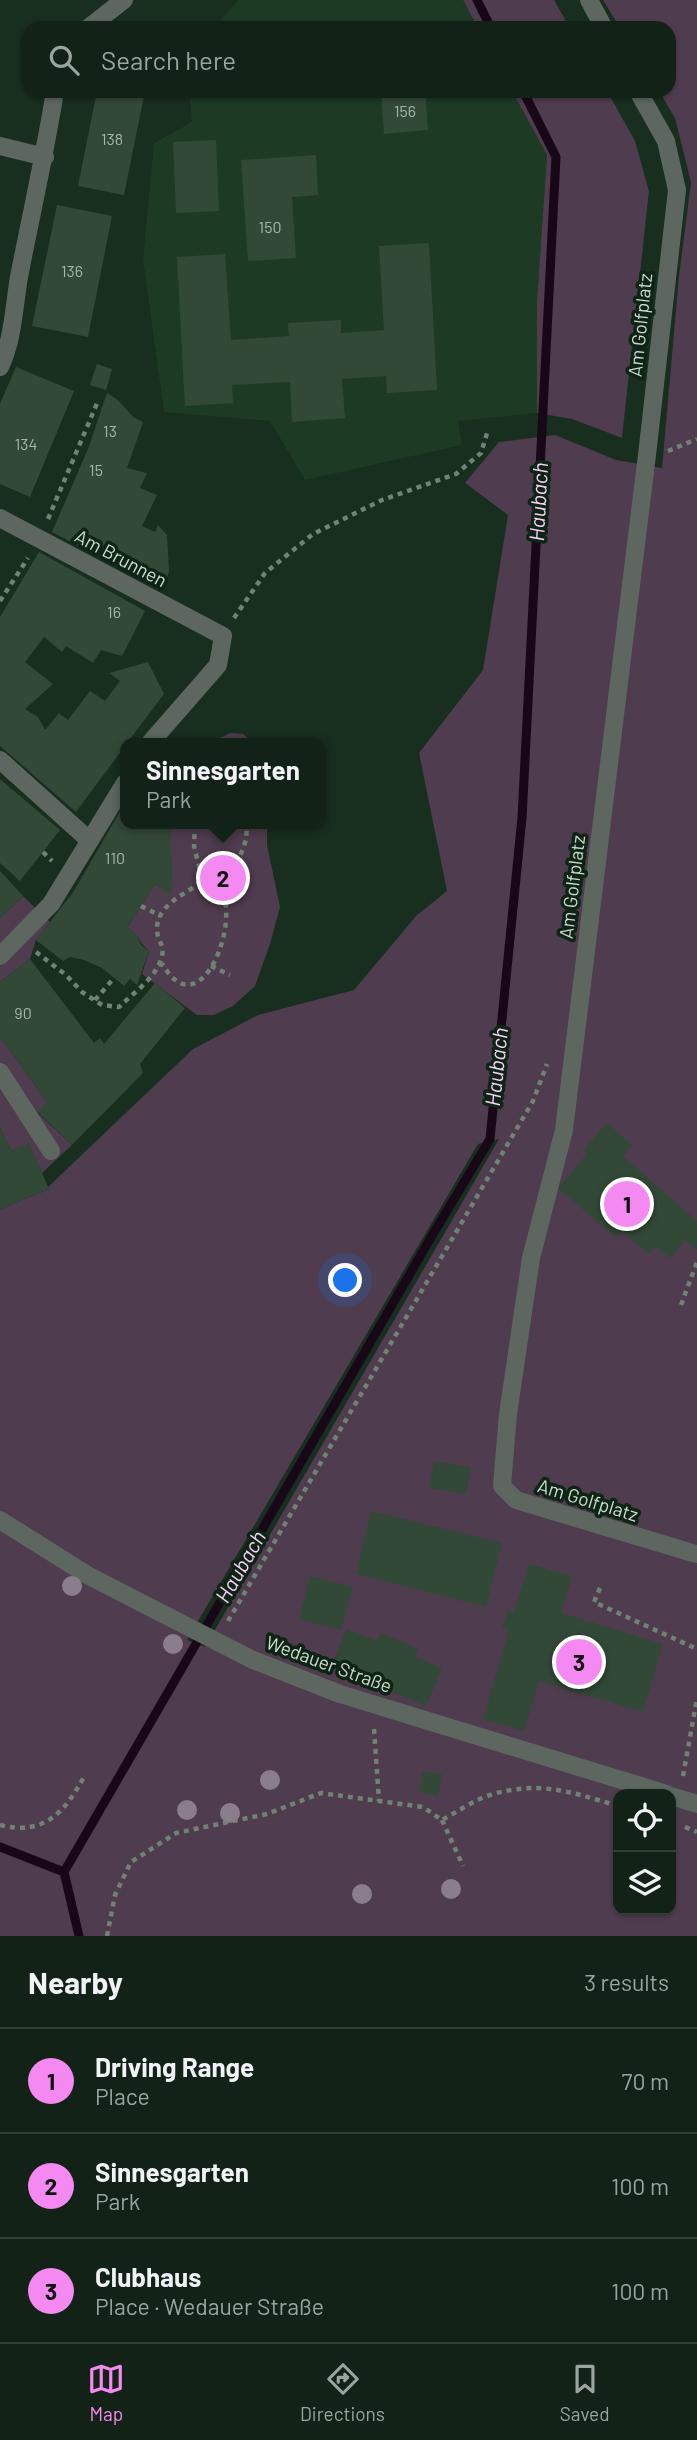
<!DOCTYPE html>
<meta charset="utf-8">
<style>
:root{--surface:#122216;--page:#1f2f23;--text:#f1f3f6;--muted:#9ca4a1;--line:#313f35;--accent:#f489f1}
body{margin:0;font-family:Barlow,sans-serif;background:var(--page);color:var(--text)}
.controls{position:absolute;right:21px;bottom:21px;display:grid;overflow:hidden;border-radius:14px;box-shadow:0 2px 5px #0004}
.controls button{width:63px;height:63px;display:grid;place-items:center;padding:0;border:0;border-bottom:2px solid var(--line);background:var(--surface);color:var(--text);font:35px sans-serif}
.you{position:absolute;left:346px;top:1281px;width:24px;height:24px;margin:-18px;border:5px solid #fff;border-radius:50%;background:#1a73e8;box-shadow:0 0 0 10px #1a73e833}
.badge{display:grid;place-items:center;width:46px;height:46px;border-radius:50%;background:var(--accent);color:#111;font-size:23px;font-weight:700}
.pin{position:absolute;translate:-50% -50%;border:4px solid #fff;box-shadow:0 2px 7px #0006}
.popup{position:absolute;left:120px;top:738px;width:206px;height:91px;box-sizing:border-box;display:grid;place-content:center;border-radius:14px;background:var(--surface);filter:drop-shadow(0 2px 5px #0005);font-size:23px;white-space:nowrap;color:var(--muted)}
.popup b{font-size:26px;color:var(--text)}
.popup::after{content:'';position:absolute;left:50%;top:100%;margin-left:-14px;border:14px solid transparent;border-top-color:var(--surface)}
.list{margin:0;padding:0;list-style:none}
h2{display:flex;justify-content:space-between;align-items:center;height:91px;margin:0;padding:0 28px;font-size:30px}
h2 small{font-size:23px;font-weight:400;color:var(--muted)}
.list li{display:grid;grid-template-columns:46px 1fr auto;gap:21px;align-items:center;box-sizing:border-box;height:105px;padding:0 28px;border-top:2px solid var(--line)}
.list b{display:block;font-size:26px;white-space:nowrap}
.list p{margin:0;font-size:23px;white-space:nowrap;color:var(--muted)}
.list em{font-size:23px;font-style:normal;color:var(--muted)}
.icon{flex:none;width:38px;height:38px;fill:none;stroke:currentColor;stroke-width:2;stroke-linecap:round;stroke-linejoin:round}
.map{position:relative;flex:none;width:697px;height:1936px;overflow:hidden}
.search{position:absolute;background:var(--surface);box-shadow:0 2px 5px #0004;left:21px;right:21px;top:21px;height:77px;display:flex;align-items:center;gap:18px;box-sizing:border-box;padding:0 24px;border-radius:21px;color:var(--muted);font-size:26px}
.sheet{height:406px;background:var(--surface)}
nav{display:flex;justify-content:space-around;align-items:center;box-sizing:border-box;height:98px;border-top:2px solid var(--line);background:var(--surface);font-size:19px;color:var(--muted)}
nav a{display:grid;justify-items:center;gap:4px}
nav .on{color:var(--accent)}
.map>svg:first-child{display:block}
.built{fill:#1d3a25}
.green{fill:#4f3c4e;fill-rule:evenodd}
.lines{fill:none;stroke-linecap:round;stroke-linejoin:round}
.stream{stroke:#180817;stroke-width:9}
.building{fill:#334938}
.path{stroke:#708274;stroke-width:4.5;stroke-dasharray:5 5;stroke-linecap:butt}
.lane{stroke:#5d675f;stroke-width:18}
.street{stroke:#5d675f;stroke-width:18}
.tree{fill:#8b7e8c}
.labels{text-anchor:middle;stroke-width:7;stroke-linejoin:round;paint-order:stroke}
.number-label{font-size:16px;fill:#a6b6aa}
.street-label{font-size:19px;fill:#cddbd0;stroke:#0e2415}
.water-label{font-size:21px;font-style:italic;fill:#fcd1f9;stroke:#0e2415}
</style>
<div class="map">
<svg width="697" height="1936" viewBox="0 0 697 1936">
<rect width="100%" height="100%" fill="#182e1e"/>
<path class="built" d="M239 0H463L478 28H212Z
M189 91H512L547 155 537 300V413L458 421 462 445 305 480 270 421 164 412 143 259 154 143 192 122Z"/>
<path class="green" d="M463 0H554L570 28H478Z
M603 0H697V1936H0V1209L49 1189 48 1187 193 1049 258 1015 354 990 416 916 447 891 419 753 483 670 508 515 465 483 499 442 555 435 616 460 662 468 679 276 691 182 675 118 659 91H669V28H620ZM499 1139 205 1647 187 1640 478 1144ZM618 1794H671V1910H618Z
M512 91H607L635 141 649 191 622 438 572 419 537 413V300L547 155Z
M230 733 243 734 254 743H211Z
M170 824H267V845L280 907 270 944 255 986 233 1006 214 1015H197L142 974 149 951C140 944 138 934 127 928L155 884 171 894Z
M23 896 50 922 36 940 30 959 0 982V918Z
M0 1036 47 1102 38 1113 72 1145 42 1173 29 1144 11 1151 0 1127Z"/>
<g class="lines">
<path class="stream" d="M477 0 491 28
M0 1847 64 1872
M79 1936 64 1872 433 1234 490 1139 522 818 556 157 523 91"/>
</g>
<path class="building" d="M97 91H145L124 195 78 186Z
M381 91H425L428 130 384 134Z
M216 140 219 211 176 213 173 142Z
M316 155 318 195 292 197 296 258 248 261 241 160Z
M57 205 112 216 88 337 32 326Z
M429 243 437 390 387 393 386 376 342 379 345 418 292 422 290 382 232 385 233 403 185 406 177 257 225 254 231 340 289 336 288 323 341 320V333L384 330 379 246Z
M97 364 112 369 106 390 90 385Z
M16 367 74 391 30 497 0 484V404Z
M107 393 118 400 133 417 143 422 127 468 147 473 140 488 157 495 142 526 155 532 158 525 167 535 169 571 164 590 52 532 88 449Z
M39 552 145 611 122 656 101 650 93 663 66 646 62 652 44 637 25 662 53 684 25 709 38 717 45 730 59 713 68 720 90 691 105 701 120 681 109 673 148 662 164 694 127 743H125V746L76 812 0 746V617Z
M0 779 60 830 20 881 0 863Z
M125 803V824H170L172 870 171 895 155 884 127 928 136 934 141 945 149 951 137 985 130 979 124 986 102 968 84 960 70 957 63 961 36 940 74 891Z
M0 871 23 896 0 918Z
M30 959 94 1043 100 1038 104 1044 155 983 185 1008 140 1064 143 1073 72 1145 38 1112 47 1102 0 1036V982Z
M607 1123 632 1145 623 1156 697 1221V1250L685 1240 670 1258 656 1246 649 1254 622 1231 616 1238 558 1188 587 1154 583 1151Z
M0 1127 11 1151 29 1143 49 1189 0 1209Z
M434 1461 471 1467 466 1494 429 1488Z
M371 1511 502 1543 486 1607 356 1574Z
M529 1564 572 1576 561 1613 663 1644 643 1712 539 1681 524 1731 483 1719 509 1630 502 1628 508 1611 514 1612Z
M310 1576 353 1587 341 1630 299 1619Z
M347 1629 377 1641 381 1633 418 1649 415 1657 442 1668 426 1706 331 1666Z
M423 1771 442 1774 438 1796 419 1792Z"/>
<g class="lines">
<path class="path" d="M668 451 697 439
M48 519 98 401
M0 601 28 558
M234 618 265 573 313 534 382 500 456 474 481 453 488 430
M195 824 194 846 203 883
M43 852 52 861
M217 887C232 870 250 848 246 824
M141 906 161 916
M36 952 66 975 82 992 102 1005 119 1007C132 994 153 980 160 962 167 944 158 945 157 930 156 906 183 895 200 883 258 872 208 1041 163 965L159 964
M211 966 230 975
M95 1000 114 978
M681 1305 697 1262
M600 1588 594 1602 697 1649
M228 1621 533 1101 547 1064
M374 1729 379 1801
M683 1776 697 1698
M442 1820 463 1866
M0 1825C45 1836 65 1812 85 1775
M685 1827 697 1832
M107 1936 115 1895 131 1862 176 1833 267 1814 321 1793 423 1807 442 1820C457 1812 474 1800 490 1795 539 1780 571 1792 618 1806"/>
<path class="lane" d="M589 0 604 28
M638 91 666 141 677 190 647 455 564 1130 531 1258 508 1414 502 1486 516 1500 696 1554
M0 518 223 636 218 665 150 743
M0 760 89 840
M0 956 51 904 125 783
M0 1072 51 1151"/>
<path class="street" d="M88 28 124 0
M0 146 45 157
M0 367C13 340 14 307 19 277 31 215 45 154 55 91
M0 1520 89 1576 253 1660 340 1694 667 1794
M671 1796 697 1804"/>
</g>
<g class="tree">
<circle cx="72" cy="1586" r="10"/>
<circle cx="173" cy="1644" r="10"/>
<circle cx="270" cy="1780" r="10"/>
<circle cx="187" cy="1810" r="10"/>
<circle cx="230" cy="1813" r="10"/>
<circle cx="451" cy="1889" r="10"/>
<circle cx="362" cy="1894" r="10"/>
</g>
<g class="labels">
<g class="number-label">
<text x="405" y="117">156</text>
<text x="112" y="145">138</text>
<text x="270" y="233">150</text>
<text x="72" y="277">136</text>
<text x="110" y="437">13</text>
<text x="26" y="450">134</text>
<text x="96" y="476">15</text>
<text x="114" y="618">16</text>
<text x="115" y="864">110</text>
<text x="23" y="1019">90</text>
</g>
<g class="street-label">
<text transform="translate(640 325) rotate(-84)" y="7">Am Golfplatz</text>
<text transform="translate(121 558) rotate(28)" y="7">Am Brunnen</text>
<text transform="translate(572 887) rotate(-83)" y="7">Am Golfplatz</text>
<text transform="translate(588 1500) rotate(17)" y="7">Am Golfplatz</text>
<text transform="translate(329 1664) rotate(20)" y="7">Wedauer Straße</text>
</g>
<g class="water-label">
<text transform="translate(539 502) rotate(-87)" y="7">Haubach</text>
<text transform="translate(497 1067) rotate(-84)" y="7">Haubach</text>
<text transform="translate(241 1567) rotate(-60)" y="7">Haubach</text>
</g>
</g>
</svg>
<div class="controls">
<button><svg class="icon" aria-label="locate" viewBox="0 0 24 24"><circle cx="12" cy="12" r="6"/><path d="M12 2v4M12 18v4M2 12h4M18 12h4"/></svg></button>
<button><svg class="icon" aria-label="layers" viewBox="0 0 24 24"><path d="M12 4l9 5-9 5-9-5zM3 14l9 5 9-5"/></svg></button>
</div>
<div class="you"></div>
<div class="pin badge" style="left:627px;top:1204px">1</div>
<div class="pin badge" style="left:223px;top:878px">2</div>
<div class="popup"><b>Sinnesgarten</b>Park</div>
<div class="pin badge" style="left:579px;top:1662px">3</div>
<div class="search"><svg class="icon" aria-label="search" viewBox="0 0 24 24"><circle cx="10" cy="10" r="6"/><path d="M15 15l6 6"/></svg>Search here</div>
</div>
<section class="sheet">
<h2>Nearby<small>3 results</small></h2>
<ul class="list">
<li><span class="badge">1</span><div><b>Driving Range</b><p>Place</p></div><em>70 m</em></li>
<li><span class="badge">2</span><div><b>Sinnesgarten</b><p>Park</p></div><em>100 m</em></li>
<li><span class="badge">3</span><div><b>Clubhaus</b><p>Place · Wedauer Straße</p></div><em>100 m</em></li>
</ul>
</section>
<nav>
<a class="on"><svg class="icon" aria-label="map" viewBox="0 0 24 24"><path d="M3 6l6-2 6 2 6-2v14l-6 2-6-2-6 2zM9 4v14M15 6v14"/></svg>Map</a>
<a><svg class="icon" aria-label="directions" viewBox="0 0 24 24"><path d="M12 3l9 9-9 9-9-9zM9 14v-3h6M13 9l2 2-2 2"/></svg>Directions</a>
<a><svg class="icon" aria-label="saved" viewBox="0 0 24 24"><path d="M7 4h10v16l-5-4-5 4z"/></svg>Saved</a>
</nav>
